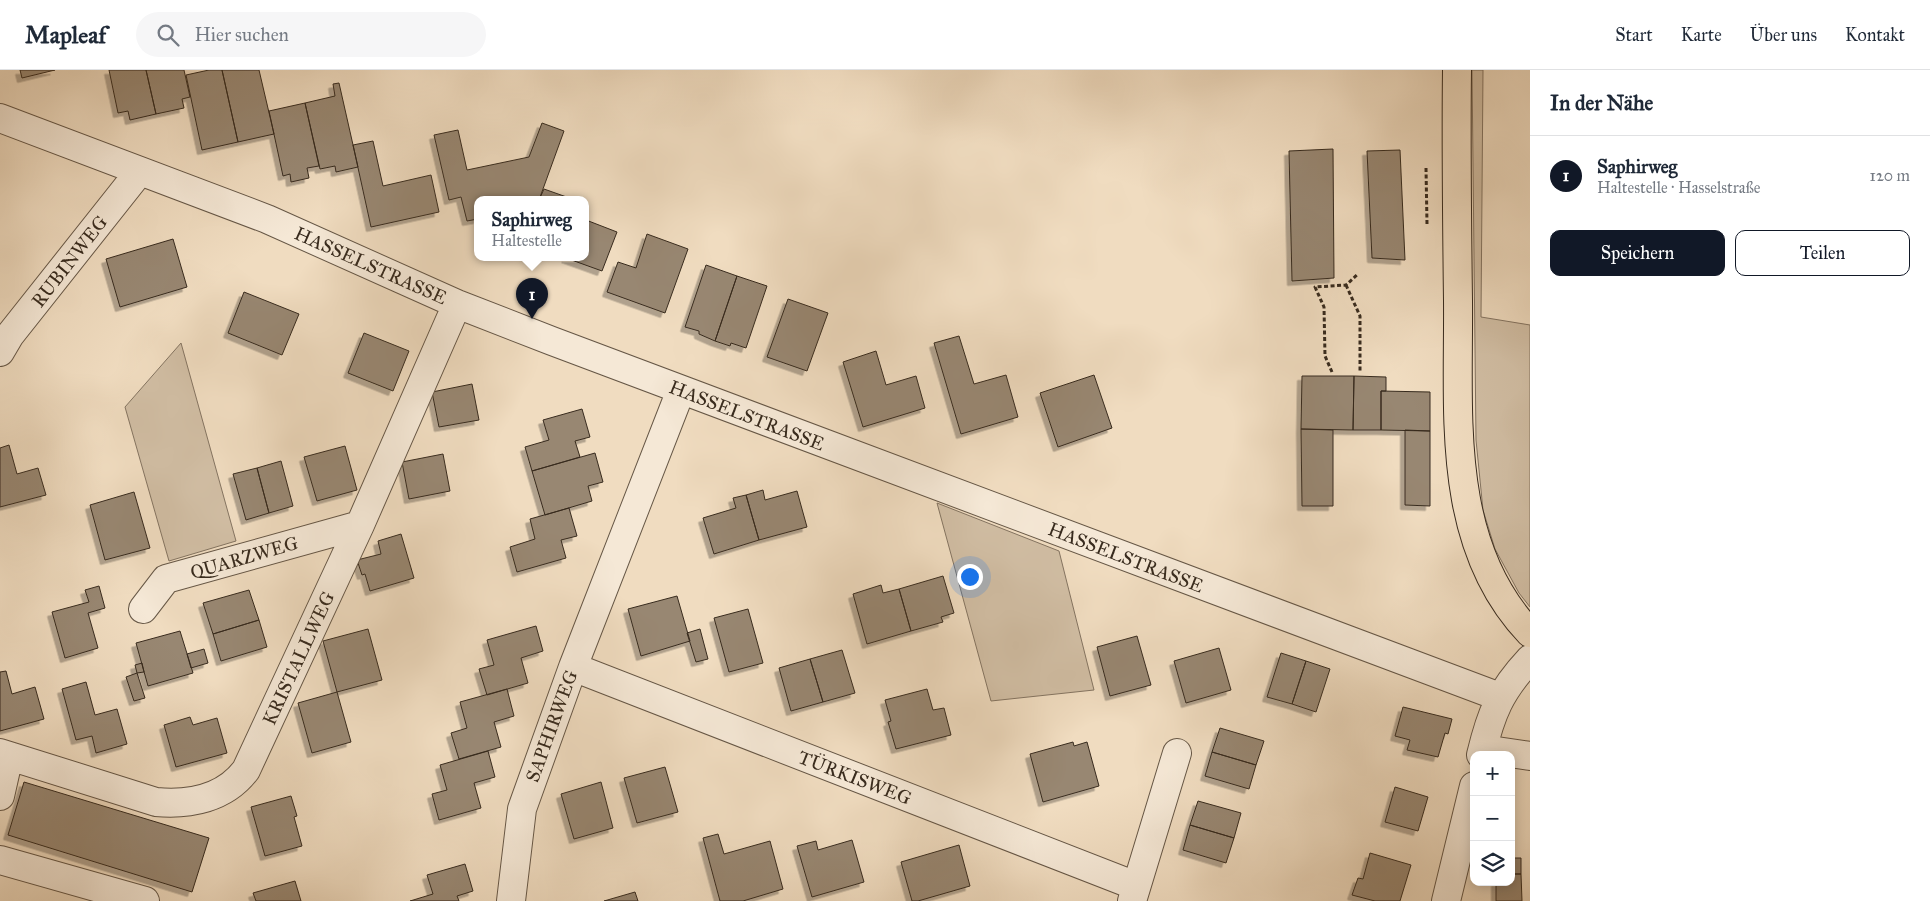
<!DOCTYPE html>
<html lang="de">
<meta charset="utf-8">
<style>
:root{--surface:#fff;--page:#f6f6f7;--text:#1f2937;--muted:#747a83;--line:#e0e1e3;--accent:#111827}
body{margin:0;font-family:"IM FELL Great Primer",serif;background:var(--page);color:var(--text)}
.controls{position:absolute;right:15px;bottom:15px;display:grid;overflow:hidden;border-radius:10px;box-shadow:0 2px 12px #0003}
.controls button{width:45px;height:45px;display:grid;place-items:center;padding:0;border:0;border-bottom:1px solid var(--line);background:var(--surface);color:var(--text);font:25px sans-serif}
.you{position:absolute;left:969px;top:506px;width:18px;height:18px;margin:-12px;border:4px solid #fff;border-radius:50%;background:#1a73e8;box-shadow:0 0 0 8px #1a73e833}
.badge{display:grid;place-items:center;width:32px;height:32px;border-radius:50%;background:var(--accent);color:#fff;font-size:16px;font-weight:700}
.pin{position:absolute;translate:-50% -41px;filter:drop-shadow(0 1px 2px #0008)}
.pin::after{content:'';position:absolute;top:26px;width:18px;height:15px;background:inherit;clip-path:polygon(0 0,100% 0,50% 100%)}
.popup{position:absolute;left:474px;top:126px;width:115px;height:65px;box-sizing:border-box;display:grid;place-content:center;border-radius:10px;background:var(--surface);filter:drop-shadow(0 1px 4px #0005);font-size:16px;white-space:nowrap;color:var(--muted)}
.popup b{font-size:19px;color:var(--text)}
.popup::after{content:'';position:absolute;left:50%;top:100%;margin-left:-10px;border:10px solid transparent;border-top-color:var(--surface)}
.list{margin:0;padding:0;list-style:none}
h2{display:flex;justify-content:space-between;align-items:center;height:65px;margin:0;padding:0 20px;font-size:21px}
h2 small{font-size:16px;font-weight:400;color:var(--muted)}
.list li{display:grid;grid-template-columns:32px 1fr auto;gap:15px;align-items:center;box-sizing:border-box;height:80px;padding:0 20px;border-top:1px solid var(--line)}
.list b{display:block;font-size:19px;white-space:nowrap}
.list p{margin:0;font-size:16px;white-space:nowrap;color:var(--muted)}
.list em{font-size:16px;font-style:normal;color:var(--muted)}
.actions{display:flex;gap:10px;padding:15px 20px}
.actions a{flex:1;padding:11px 0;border:1px solid var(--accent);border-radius:10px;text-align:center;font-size:18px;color:var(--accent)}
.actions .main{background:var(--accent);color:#fff}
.icon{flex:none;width:28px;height:28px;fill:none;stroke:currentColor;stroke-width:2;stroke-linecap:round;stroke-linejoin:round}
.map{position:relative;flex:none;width:1530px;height:831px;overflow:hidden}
header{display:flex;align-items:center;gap:30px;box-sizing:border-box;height:70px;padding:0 25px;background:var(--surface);border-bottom:1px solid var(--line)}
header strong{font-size:24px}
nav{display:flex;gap:28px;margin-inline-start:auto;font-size:18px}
.search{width:350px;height:45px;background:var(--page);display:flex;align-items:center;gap:12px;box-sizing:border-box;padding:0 18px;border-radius:28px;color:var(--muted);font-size:19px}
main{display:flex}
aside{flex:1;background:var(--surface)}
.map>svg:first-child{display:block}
.green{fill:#d1bea4;stroke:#847461}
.building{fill:#988772;stroke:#382b1e;filter:url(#shadow)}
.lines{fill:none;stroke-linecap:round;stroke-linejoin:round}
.minor-casing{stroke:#665746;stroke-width:30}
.major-casing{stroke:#382b1e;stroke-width:30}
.path{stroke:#382b1e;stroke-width:3;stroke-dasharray:4 2.5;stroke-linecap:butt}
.minor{stroke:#f5e8d6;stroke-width:28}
.major{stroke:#f0dcc0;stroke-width:28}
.labels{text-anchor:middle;stroke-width:4;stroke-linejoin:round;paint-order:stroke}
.street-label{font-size:19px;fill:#382b1e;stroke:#f5e8d6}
</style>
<header>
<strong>Mapleaf</strong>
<div class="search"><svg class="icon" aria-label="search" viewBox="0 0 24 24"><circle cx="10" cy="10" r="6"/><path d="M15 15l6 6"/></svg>Hier suchen</div>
<nav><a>Start</a><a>Karte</a><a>Über uns</a><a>Kontakt</a></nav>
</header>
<main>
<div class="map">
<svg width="1530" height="831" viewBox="0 0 1530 831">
<defs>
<filter id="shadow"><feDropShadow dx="-4.5" dy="4.5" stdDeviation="0" flood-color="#0004"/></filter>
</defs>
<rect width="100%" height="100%" fill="#f0dcc0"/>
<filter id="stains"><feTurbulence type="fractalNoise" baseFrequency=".004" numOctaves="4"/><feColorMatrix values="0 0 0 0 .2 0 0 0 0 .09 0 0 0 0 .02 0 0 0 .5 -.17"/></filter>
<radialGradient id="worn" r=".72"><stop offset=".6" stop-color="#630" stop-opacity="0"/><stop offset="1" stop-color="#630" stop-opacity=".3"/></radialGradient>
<path class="green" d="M1472 0H1483L1481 247 1530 255V537L1519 523 1495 479 1483 440 1476 370Z
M181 273 236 471 169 491 125 337Z
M937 433 1059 481 1094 620 991 631Z"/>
<path class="building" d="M20 0H55L22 8Z
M109 0H146L156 44 130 50 128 41 118 43Z
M146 0H184L190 27 182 29 184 38 156 44Z
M209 0H222L238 72 202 80 186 5Z
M222 0H259L274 64 238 72Z
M339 13 358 97 336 102 335 96 320 99 305 33 335 26 333 14Z
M305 33 319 96 307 98 309 108 291 112 290 104 283 106 269 41Z
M542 53 564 61 539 130H478V149L467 151 461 127 449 130 434 65 458 60 467 100 529 87Z
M373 71 383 116 431 105 439 142 371 157 353 75Z
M1333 79 1334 208 1292 211 1289 81Z
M1400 80 1405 190 1372 188 1367 81Z
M544 119 575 130H539Z
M586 150 617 162 602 201 566 188H586Z
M647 164 688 179 665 243 607 222 618 192 636 198Z
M173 169 187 217 120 237 106 189Z
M706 195 737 206 715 271 699 264V261L685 257Z
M737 206 767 216 746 278 731 273 730 276 715 271Z
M244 222 299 244 282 285 228 263Z
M788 229 828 243 807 301 767 287Z
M364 263 409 281 393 321 348 303Z
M959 266 974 314 1006 305 1018 347 961 364 934 273Z
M876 281 886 315 916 306 925 338 863 357 843 292Z
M1094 305 1112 358 1058 377 1040 323Z
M1302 306H1354L1353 360 1301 359Z
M1354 306 1386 307V321H1381V360H1353Z
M472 314 479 350 439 357 432 322Z
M1381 321 1430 322V361L1381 360Z
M582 339 590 367 575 371 580 387 532 401 525 377 549 370 543 350Z
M1301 359 1333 360V436H1302Z
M1405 360 1430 361V436L1405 435Z
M9 375 17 404 38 398 46 425 0 437V378Z
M345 376 357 420 317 431 304 387Z
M595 383 603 412 588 416 592 431 545 445 532 401Z
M443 384 450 421 409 429 402 392Z
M281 391 293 436 269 443 257 398Z
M257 398 269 443 246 450 233 404Z
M763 420 765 430 797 421 807 457 759 470 746 425Z
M134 422 150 478 105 490 90 435Z
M746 425 759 470 714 484 703 448 736 438 733 428Z
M569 438 577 466 561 470 566 488 517 502 510 477 535 469 530 449Z
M401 464 414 508 370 521 365 504 362 505 357 490 381 484 378 471Z
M943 506 954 543 941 547 943 552 911 561 899 519Z
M881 515 883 523 899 519 911 561 867 574 853 524Z
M99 516 105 538 88 543 98 578 65 588 52 542 89 532 85 520Z
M249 520 259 550 213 564 203 533Z
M677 526 690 571 641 586 628 539Z
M748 539 763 593 729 602 714 548Z
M259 550 267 577 221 591 213 564Z
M536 556 543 581 521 588 528 613 487 625 479 599 494 595 487 570Z
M368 559 382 610 337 622 323 571Z
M700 559 708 589 696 592 687 563Z
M180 561 193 603 148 616 136 573Z
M1137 566 1151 615 1110 626 1097 577Z
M1219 578 1231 620 1186 633 1174 591Z
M204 579 208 593 191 598 187 584Z
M842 580 855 623 823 632 810 589Z
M1281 583 1306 591 1292 634 1267 627Z
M810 589 823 632 791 641 779 598Z
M1306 591 1330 599 1316 642 1292 634Z
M142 593 144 602 137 603 135 595Z
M6 601 12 624 35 617 44 649 0 661V602Z
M137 603 145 628 134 631 126 607Z
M86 612 95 645 117 639 127 674 96 683 92 666 76 670 62 619Z
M507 619 514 646 494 652 501 677 459 689 451 663 467 658 460 632Z
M927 619 933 640 944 638 951 665 896 679 888 652 891 651 885 630Z
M337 622 351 672 312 683 298 633Z
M1403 637 1452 649 1448 664 1445 663 1438 687 1407 680 1410 670 1395 666Z
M190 647 193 655 217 648 227 683 176 697 164 655Z
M1220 658 1264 671 1256 695 1212 682Z
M1073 672 1074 676 1087 672 1099 716 1043 732 1030 684Z
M488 681 495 707 474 713 481 738 439 750 432 724 447 720 440 695Z
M1212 682 1256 695 1249 719 1205 706Z
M665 697 678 742 637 753 624 708Z
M24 712 209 768 192 822 8 765Z
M601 712 613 758 574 769 561 724Z
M1395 717 1428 727 1418 761 1385 752Z
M291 726 297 746 294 747 302 776 265 786 251 737Z
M1198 731 1241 743 1234 768 1190 755Z
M1190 755 1234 768 1226 793 1183 780Z
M718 764 724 784 770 771 783 819 743 831H720L703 768Z
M852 770 864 812 812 827 797 776 816 771 818 780Z
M959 775 970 816 918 831H912L901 792Z
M1370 783 1411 795 1400 831H1375L1352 825 1358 808 1363 809Z
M1511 788H1521V804H1511Z
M465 794 473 821 457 826 459 831H410L433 824 427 805Z
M1511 804H1521L1522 831H1496V812H1511Z
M295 811 301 831H256L253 823Z
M635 822 638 831H604Z"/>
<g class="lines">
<g class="minor-casing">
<path id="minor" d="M0 48 267 149 457 234 552 271 1500 627
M0 282 10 265 140 101
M143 539 166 509 360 455
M573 597 1136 816
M1483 679 1530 686
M0 683 156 732C190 735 225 728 246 700L360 455 457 234
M1481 685C1491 643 1500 621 1530 589
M0 726 9 686
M0 790 145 831
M511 831 522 739 573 597 681 320
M1132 831 1177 683
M1446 831 1474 716"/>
</g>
<g class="major-casing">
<path id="major" d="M1457 0C1456 77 1457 154 1458 231 1459 345 1445 474 1530 563"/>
</g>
<path class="path" d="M1426 98 1427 154
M1346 215 1360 246V302
M1332 302 1325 286 1324 237 1315 217 1346 215 1358 204"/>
<use href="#minor" class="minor"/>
<use href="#major" class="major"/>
</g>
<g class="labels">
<g class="street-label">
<text transform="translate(69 191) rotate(-52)" y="7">RUBINWEG</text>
<text transform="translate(371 195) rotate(24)" y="7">HASSELSTRASSE</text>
<text transform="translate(747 345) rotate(21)" y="7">HASSELSTRASSE</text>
<text transform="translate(244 487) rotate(-16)" y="7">QUARZWEG</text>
<text transform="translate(1126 487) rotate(21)" y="7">HASSELSTRASSE</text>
<text transform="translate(298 588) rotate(-65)" y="7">KRISTALLWEG</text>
<text transform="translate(551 656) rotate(-70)" y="7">SAPHIRWEG</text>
<text transform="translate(855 707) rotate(21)" y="7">TÜRKISWEG</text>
</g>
</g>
<rect width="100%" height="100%" filter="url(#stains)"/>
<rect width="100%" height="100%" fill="url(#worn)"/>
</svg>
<div class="controls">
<button>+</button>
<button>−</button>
<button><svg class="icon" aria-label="layers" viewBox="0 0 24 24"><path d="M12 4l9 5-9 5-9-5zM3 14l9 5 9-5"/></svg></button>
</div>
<div class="you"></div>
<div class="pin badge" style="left:532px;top:249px">1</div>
<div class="popup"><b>Saphirweg</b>Haltestelle</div>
</div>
<aside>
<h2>In der Nähe<small></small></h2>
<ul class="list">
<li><span class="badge">1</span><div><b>Saphirweg</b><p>Haltestelle · Hasselstraße</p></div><em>120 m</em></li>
</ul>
<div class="actions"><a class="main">Speichern</a><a>Teilen</a></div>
</aside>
</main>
